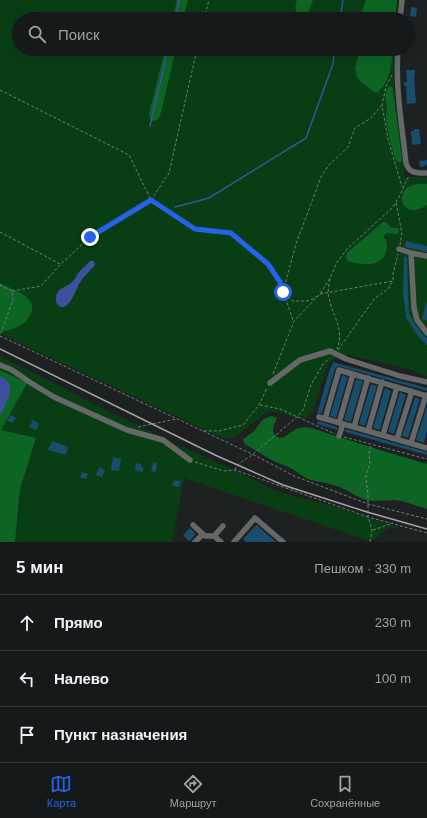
<!DOCTYPE html>
<html lang="ru">
<meta charset="utf-8">
<style>
:root{--surface:#16191a;--page:#232627;--text:#f1f3f6;--muted:#9ea0a2;--line:#353839;--accent:#2563eb}
body{margin:0;font-family:Arial,sans-serif;background:var(--page);color:var(--text)}
.stop{position:absolute;width:12px;height:12px;margin:-9px;border:3px solid #2563eb;border-radius:50%;background:#fff}
.stop.end{background:#2563eb;border-color:#fff;box-shadow:0 1px 4px #0008}
.list{margin:0;padding:0;list-style:none}
h2{display:flex;justify-content:space-between;align-items:center;height:52px;margin:0;padding:0 16px;font-size:17px}
h2 small{font-size:13px;font-weight:400;color:var(--muted)}
.list li{display:grid;grid-template-columns:26px 1fr auto;gap:12px;align-items:center;box-sizing:border-box;height:56px;padding:0 16px;border-top:1px solid var(--line)}
.list b{display:block;font-size:15px;white-space:nowrap}
.list em{font-size:13px;font-style:normal;color:var(--muted)}
.icon{flex:none;width:22px;height:22px;fill:none;stroke:currentColor;stroke-width:2;stroke-linecap:round;stroke-linejoin:round}
.map{position:relative;flex:none;width:427px;height:542px;overflow:hidden}
.search{position:absolute;background:var(--surface);box-shadow:0 4px 16px #0002;left:12px;right:12px;top:12px;height:44px;display:flex;align-items:center;gap:10px;box-sizing:border-box;padding:0 14px;border-radius:22px;color:var(--muted);font-size:15px}
.sheet{height:220px;background:var(--surface)}
nav{display:flex;justify-content:space-around;align-items:center;box-sizing:border-box;height:56px;border-top:1px solid var(--line);background:var(--surface);font-size:11px;color:var(--muted)}
nav a{display:grid;justify-items:center;gap:2px}
nav .on{color:var(--accent)}
.map>svg:first-child{display:block}
.green{fill:#093e15}
.forest{fill:#0d6524}
.water{fill:#3c509c}
.lines{fill:none;stroke-linecap:round;stroke-linejoin:round}
.stream{stroke:#3c509c;stroke-width:1.5}
.building{fill:#194d6c}
.path{stroke:#76797a;stroke-width:1;stroke-dasharray:3 2;stroke-linecap:butt}
.minor{stroke:#666868;stroke-width:5.5}
.rail{stroke:#a3a5a6;stroke-width:1.5}
.route{stroke:#2563eb;stroke-width:5}
</style>
<div class="map">
<svg width="427" height="542" viewBox="0 0 427 542">
<rect width="100%" height="100%" fill="#1e2122"/>
<path class="green" d="M0 0H398L396 19H19V49H394V90L405 177H427V377L412 370 348 355C337 355 331 359 326 369L313 411C303 428 284 410 270 412 268 412 266 413 264 414L237 436C230 440 225 439 218 436L0 334Z
M0 356 102 408 189 450 247 476 273 490 301 498 329 505 398 527C385 528 383 531 375 540H366L184 478 172 542H15L20 489 36 438 0 430 26 383 0 370Z"/>
<path class="forest" d="M177 0H188L183 19H172Z
M297 0H313L309 11 304 15 297 13 295 8Z
M366 0H397L395 19H360L361 14Z
M165 49H176L160 116 157 120 152 121 150 119 149 114Z
M360 49H393C392 64 390 82 378 92H374L361 82 357 77 355 69Z
M390 86H391L393 90 402 160 401 162 400 163 397 161 395 158 390 141 386 122V116L387 109 385 96 387 88Z
M419 184H427V205C404 221 393 195 410 186 413 185 416 184 419 184Z
M383 222H386L391 228H398L399 232 397 234 388 233 384 235V237C387 242 388 245 386 252 381 268 361 265 348 261 345 258 346 254 349 251Z
M0 283C9 288 25 293 30 301 33 305 33 309 31 313 27 325 12 331 0 331Z
M0 370 27 383 1 430 36 438 20 489 15 542H0Z
M272 416 277 418C276 422 273 426 273 430 273 432 274 434 276 436 283 442 291 431 298 428 303 427 307 427 311 428L380 450 427 464V509L402 501 395 500 374 501 366 500 355 495 340 487 326 483 311 480 304 477 291 468 273 461 245 444 243 440C246 436 250 435 254 431 260 424 261 418 272 416Z"/>
<path class="water" d="M90 261H94L95 265C90 271 85 275 81 281 76 288 74 299 67 305 61 310 55 305 56 298 57 287 66 288 72 282 76 279 76 275 79 272 82 268 87 265 90 261Z
M0 376C20 385 6 402 0 416Z"/>
<g class="lines">
<path class="stream" d="M175 19 179 0
M340 19 343 0
M150 126 168 49
M175 207 209 198 306 138 333 64 335 49"/>
</g>
<path class="building" d="M411 7 417 8 416 17 410 16Z
M406 70H415V76H414L416 103 407 104 406 86H404V82H407Z
M414 129H419L421 144 412 145 411 131H414Z
M427 160V164L425 165V166L420 167 419 161Z
M406 241 427 246V252L405 247Z
M404 257H407L408 292 409 314 414 323 424 336 427 338V345L417 335 406 317 403 293Z
M426 303 427 304V320L422 319Z
M333 362 427 388V391L338 366 335 369 322 413 317 414 329 372Z
M342 375 348 377 336 418 330 416Z
M356 379 363 381 351 422 344 420Z
M371 384 377 386 365 426 359 424Z
M385 388 391 391 380 430 373 428Z
M400 392 406 395 394 434 388 432Z
M415 397 420 399 408 438 402 436Z
M427 406V431L424 443 416 440Z
M11 415 16 418 12 423 7 420Z
M33 420 39 424 36 430 29 427Z
M318 421 337 427H338L337 430 317 424Z
M346 429 427 452V455L345 432Z
M52 441 68 447 66 455 48 450Z
M113 457 121 459 119 471 111 470Z
M153 462 157 463 156 472 151 471Z
M136 463 141 464 140 466 143 467V472L135 470Z
M99 467 105 470 102 477 96 475Z
M82 472 88 474 86 479 80 477Z
M174 480 181 481 179 487 172 486Z
M256 525H257L276 542H246L243 539Z
M190 528 196 534 189 541 183 535Z"/>
<g class="lines">
<path class="path" d="M204 19 209 0
M392 75 386 86 382 105 388 139 402 187
M0 90 129 155 151 200 195 229 231 233 268 264 280 282 293 320
M396 203 402 233 400 245
M0 232 60 264
M330 279C329 285 327 292 329 298 333 317 345 330 337 349
M0 285 12 291 13 300 0 335
M12 291 41 286 60 265 90 237 151 200 169 173 197 49
M320 294 393 281
M318 296 308 301H292L283 292 296 244 321 177 329 165 348 147 355 128 371 118 382 105
M0 336 203 431H219L243 425 259 405 267 388
M338 350 375 298 388 289 393 281V274L398 254
M273 374 294 321 320 294 330 278 337 262 347 249 391 209C399 200 403 187 409 176
M260 405 280 409 335 434
M138 427 176 419
M203 431 258 457 294 476 368 504 427 519
M344 437 427 459
M371 446 369 453 370 463 366 476 368 495V517L427 533
M195 462 224 471 235 470 368 517 372 530 370 542
M235 470 237 465 252 455 297 417 303 410 311 385 323 364 330 358
M373 530 393 523"/>
<path class="minor" d="M400 19 402 0
M398 49C395 88 402 125 406 163 409 174 418 173 427 173
M399 249 411 253 414 308 417 320 427 333
M411 253 427 256
M0 365 12 370 31 383 54 397 127 430 163 440 190 460
M270 383 300 360 330 351 346 359 400 376 427 382
M319 417 427 448
M325 419 339 370 427 396
M339 423 353 374
M354 427 368 378
M368 431 382 382
M383 435 397 387
M339 436 343 424
M397 439 412 391
M411 443 426 395
M193 525 205 536H214L221 542
M214 536 223 526
M195 542 203 534
M234 542 255 518 283 542"/>
<path class="rail" d="M0 349 215 455 283 485 367 512 427 529"/>
</g>
<g class="lines">
<path class="route" d="M90 237 151 200 195 229 231 233 268 264 280 282 283 292"/>
</g>
</svg>
<div class="stop" style="left:283px;top:292px"></div>
<div class="stop end" style="left:90px;top:237px"></div>
<div class="search"><svg class="icon" aria-label="search" viewBox="0 0 24 24"><circle cx="10" cy="10" r="6"/><path d="M15 15l6 6"/></svg>Поиск</div>
</div>
<section class="sheet">
<h2>5 мин<small>Пешком · 330 m</small></h2>
<ul class="list">
<li><svg class="icon" aria-label="ahead" viewBox="0 0 24 24"><path d="M12 20V5M6 11l6-6 6 6"/></svg><div><b>Прямо</b></div><em>230 m</em></li>
<li><svg class="icon" aria-label="left" viewBox="0 0 24 24"><path d="M17 20v-9H6M10 6l-5 5 5 5"/></svg><div><b>Налево</b></div><em>100 m</em></li>
<li><svg class="icon" aria-label="arrive" viewBox="0 0 24 24"><path d="M6 21V4h12l-3 4 3 4H6"/></svg><div><b>Пункт назначения</b></div></li>
</ul>
</section>
<nav>
<a class="on"><svg class="icon" aria-label="map" viewBox="0 0 24 24"><path d="M3 6l6-2 6 2 6-2v14l-6 2-6-2-6 2zM9 4v14M15 6v14"/></svg>Карта</a>
<a><svg class="icon" aria-label="directions" viewBox="0 0 24 24"><path d="M12 3l9 9-9 9-9-9zM9 14v-3h6M13 9l2 2-2 2"/></svg>Маршрут</a>
<a><svg class="icon" aria-label="saved" viewBox="0 0 24 24"><path d="M7 4h10v16l-5-4-5 4z"/></svg>Сохранённые</a>
</nav>
